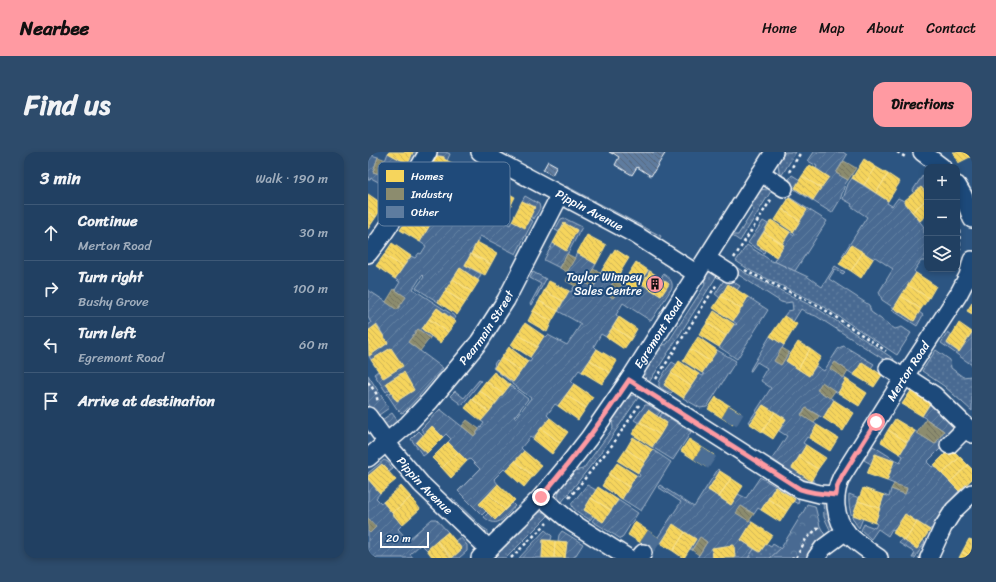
<!DOCTYPE html>
<meta charset="utf-8">
<style>
:root{--surface:#214062;--page:#2d4b6b;--text:#f1f3f6;--muted:#a2afbe;--line:#3e5977;--accent:#ff9aa2}
body{margin:0;font-family:Sriracha,sans-serif;background:var(--page);color:var(--text)}
.controls{position:absolute;right:12px;top:12px;display:grid;overflow:hidden;border-radius:8px;box-shadow:0 2px 6px #0003}
.controls button{width:36px;height:36px;display:grid;place-items:center;padding:0;border:0;border-bottom:1px solid var(--line);background:var(--surface);color:var(--text);font:20px sans-serif}
.scale{position:absolute;left:12px;bottom:10px;width:49px;box-sizing:border-box;padding-left:4px;border:2px solid #fff;border-top:0;font-size:11px;line-height:14px;white-space:nowrap;color:#fff;-webkit-text-stroke:3px #1f4a7a;paint-order:stroke}
.stop{position:absolute;width:12px;height:12px;margin:-9px;border:3px solid #ff9aa2;border-radius:50%;background:#fff}
.stop.end{background:#ff9aa2;border-color:#fff;box-shadow:0 1px 4px #0008}
.list{margin:0;padding:0;list-style:none}
h2{display:flex;justify-content:space-between;align-items:center;height:52px;margin:0;padding:0 16px;font-size:17px}
h2 small{font-size:13px;font-weight:400;color:var(--muted)}
.list li{display:grid;grid-template-columns:26px 1fr auto;gap:12px;align-items:center;box-sizing:border-box;height:56px;padding:0 16px;border-top:1px solid var(--line)}
.list b{display:block;font-size:15px;white-space:nowrap}
.list p{margin:0;font-size:13px;white-space:nowrap;color:var(--muted)}
.list em{font-size:13px;font-style:normal;color:var(--muted)}
.icon{flex:none;width:22px;height:22px;fill:none;stroke:currentColor;stroke-width:2;stroke-linecap:round;stroke-linejoin:round}
.map{position:relative;flex:none;width:604px;height:406px;overflow:hidden;border-radius:12px}
header{display:flex;align-items:center;gap:24px;box-sizing:border-box;height:56px;padding:0 20px;background:var(--accent);color:#111}
header strong{font-size:19px}
nav{display:flex;gap:22px;margin-inline-start:auto;font-size:14px}
.intro{display:flex;align-items:center;justify-content:space-between;box-sizing:border-box;height:96px;padding:0 24px}
h1{margin:0;font-size:28px}
.button{padding:10px 18px;border-radius:12px;background:var(--accent);color:#111;font-size:14px;font-weight:700}
main{display:flex;gap:24px;padding:0 24px}
aside{flex:1;background:var(--surface);border-radius:12px;box-shadow:0 2px 6px #0003}
.map>svg:first-child{display:block}
.grass{fill:url(#grass-dots);stroke:#a4b5c8}
.forest{fill:url(#forest-crowns);stroke:#a4b5c8}
.garden{fill:url(#garden-furrows);stroke:#a4b5c8}
.homes{fill:url(#homes-back-hatch);stroke:#f9e28d}
.industry{fill:url(#industry-back-hatch);stroke:#aeae9a}
.building{fill:url(#building-back-hatch);stroke:#fff}
.lines{fill:none;stroke-linecap:round;stroke-linejoin:round}
.minor-tunnel{stroke:#4c6e95;stroke-width:17;stroke-dasharray:17 8;stroke-linecap:butt}
.minor-casing{stroke:#fff;stroke-width:20}
.path{stroke:#fff;stroke-width:2.5;stroke-dasharray:3 3;stroke-linecap:butt}
.minor{stroke:#1f4a7a;stroke-width:17}
.route{stroke:#ff9aa2;stroke-width:5}
.labels{text-anchor:middle;stroke-width:4;stroke-linejoin:round;paint-order:stroke}
.street-label{font-size:12px;fill:#fff;stroke:#1f4a7a}
.poi-label{font-size:12px;fill:#fff;stroke:#1f4a7a;text-anchor:end}
.key{fill:#1f4a7a;stroke:#6280a2;stroke-width:1}
.key-label{font-size:11px;fill:#fff}
</style>
<header>
<strong>Nearbee</strong>
<nav><a>Home</a><a>Map</a><a>About</a><a>Contact</a></nav>
</header>
<div class="intro"><h1>Find us</h1><a class="button">Directions</a></div>
<main>
<aside>
<h2>3 min<small>Walk · 190 m</small></h2>
<ul class="list">
<li><svg class="icon" aria-label="ahead" viewBox="0 0 24 24"><path d="M12 20V5M6 11l6-6 6 6"/></svg><div><b>Continue</b><p>Merton Road</p></div><em>30 m</em></li>
<li><svg class="icon" aria-label="right" viewBox="0 0 24 24"><path d="M7 20v-9h11M14 6l5 5-5 5"/></svg><div><b>Turn right</b><p>Bushy Grove</p></div><em>100 m</em></li>
<li><svg class="icon" aria-label="left" viewBox="0 0 24 24"><path d="M17 20v-9H6M10 6l-5 5 5 5"/></svg><div><b>Turn left</b><p>Egremont Road</p></div><em>60 m</em></li>
<li><svg class="icon" aria-label="arrive" viewBox="0 0 24 24"><path d="M6 21V4h12l-3 4 3 4H6"/></svg><div><b>Arrive at destination</b></div></li>
</ul>
</aside>
<div class="map">
<svg width="604" height="406" viewBox="0 0 604 406">
<defs>
<pattern id="grass-dots" width="8" height="8" patternUnits="userSpaceOnUse"><rect width="8" height="8" fill="#486b92"/><path d="M2 2h.1M6 6h.1" fill="none" stroke="#6381a2" stroke-width="1.8" stroke-linecap="round"/></pattern>
<pattern id="forest-crowns" width="20" height="18" patternUnits="userSpaceOnUse"><rect width="20" height="18" fill="#486b92"/><path d="M2 6a3 3 0 1 1 6 0M12 15a3 3 0 1 1 6 0" fill="none" stroke="#6381a2"/></pattern>
<pattern id="garden-furrows" width="10" height="10" patternUnits="userSpaceOnUse"><rect width="10" height="10" fill="#486b92"/><path d="M-1 1l2-2M0 10L10 0M9 11l2-2" fill="none" stroke="#6381a2"/></pattern>
<pattern id="homes-back-hatch" width="6" height="6" patternUnits="userSpaceOnUse"><rect width="6" height="6" fill="#f6d55c"/><path d="M-1 5l2 2M0 0l6 6M5-1l2 2" fill="none" stroke="#ccb358"/></pattern>
<pattern id="industry-back-hatch" width="6" height="6" patternUnits="userSpaceOnUse"><rect width="6" height="6" fill="#8c8c6e"/><path d="M-1 5l2 2M0 0l6 6M5-1l2 2" fill="none" stroke="#727260"/></pattern>
<pattern id="building-back-hatch" width="6" height="6" patternUnits="userSpaceOnUse"><rect width="6" height="6" fill="#5e7c9f"/><path d="M-1 5l2 2M0 0l6 6M5-1l2 2" fill="none" stroke="#56667a"/></pattern>
</defs>
<rect width="100%" height="100%" fill="#2c5582"/>
<filter id="ink" filterUnits="userSpaceOnUse"><feTurbulence type="fractalNoise" baseFrequency=".025" numOctaves="2"/><feDisplacementMap in="SourceGraphic" scale="8" xChannelSelector="R" yChannelSelector="G"/><feConvolveMatrix kernelMatrix="1 2 1 2 8 2 1 2 1" color-interpolation-filters="sRGB"/></filter>
<g filter="url(#ink)">
<path class="grass" d="M417 0H428L412 26 410 12Z
M198 34 293 84 290 90 196 37Z
M405 36 372 89 363 83H370L385 59 384 52 392 38Z
M379 93 405 110 406 109 440 125 454 135 467 114 477 120 475 122 467 117 461 127 501 153 503 160 527 177 534 175 543 181 529 203 452 152 383 119 368 109Z
M366 114 381 123 450 157 526 207 523 212 448 164 439 161 433 157 425 170 416 164 420 159 425 158 424 150 417 151 413 150 363 118Z
M342 117 350 122 280 232C271 219 285 205 292 194L299 192 337 133 336 126Z
M568 198 582 208 583 216 595 225 603 224H604V259L576 234 554 219Z
M269 242 272 243 232 302 193 351 190 345V342L194 334 206 319 215 317 245 276 244 268 260 245 262 244Z
M219 333 228 338 216 358 225 364 222 368C218 365 204 358 204 353 203 352 204 351 205 350Z
M84 346 114 375 120 379 118 382 114 381 84 353Z
M455 349 458 353 465 375 464 382 456 365Z
M171 360H176L182 362 138 406H123L164 366 167 362Z
M398 392 403 395 405 392 413 397 402 406H380L386 397 392 400Z"/>
<path class="forest" d="M439 352 447 354 452 374 459 387 442 406H402L413 396 437 357Z"/>
<path class="garden" d="M0 0H3V3L10 5 5 20 12 22 20 1 39 11 45 0H50L43 15 38 17 31 30 33 33 29 40 3 26 2 28H0Z
M69 0H78L82 2 79 9 76 7V5L73 4H69L60 22 78 32 69 50 83 57 92 42 111 52 102 68 109 71 118 56 137 65 135 69 142 73 144 69 157 75 161 67 165 69 148 102 112 84 97 113 113 122 110 128 92 116 70 150 48 136 56 125 54 123 45 137 88 165 86 168 69 156 54 177 63 184 62 186 50 177 40 190 75 216 51 244 36 260 33 261 29 257 19 242 24 240 25 242 24 243 27 247H28L29 249 46 238 35 220 18 231 22 237 18 240 6 222 10 219 16 226 34 214 23 196 3 208 1 204 20 191 9 173 0 179V173L3 171 0 165V138L29 157 38 145 27 138 32 130 27 127 43 104 47 106 51 101 53 102 58 94 52 90 66 66 70 68 74 62 51 48 49 41Z
M446 0H475L479 3 468 21 480 28 477 32 472 48 464 61 418 32 424 23 432 28 427 36 445 48 460 25 448 16 449 14 440 9Z
M555 23 559 27V42L553 35 546 41 545 38Z
M484 26 520 49 519 51 524 54 530 46 536 49 556 75V81H559V96H558L557 109H553L546 119 548 121 526 156 546 169 551 160 555 163 549 174 524 158 526 156 514 148 511 140 525 117 507 105 505 107 483 93 476 105 474 104 499 65 483 54 484 52 475 47 480 32Z
M413 40 459 69 427 119 406 109 416 93 414 92 422 80 426 83 427 81 425 80 439 58 421 46 420 48 411 42Z
M157 44 171 52 172 56 166 67 162 64 167 55 154 49Z
M196 66 214 75 192 116 176 108 185 91 198 98 209 78 196 71 191 80 187 78 193 67Z
M395 69 400 72 388 92 397 98 396 101 380 91Z
M209 101 228 112 218 131 226 135 234 118 248 127 238 141 245 146 255 130 267 137 280 118 282 119 274 132 293 144 301 132 293 126 295 122C301 126 305 128 304 136L283 169 255 151 248 163 251 165 238 185 233 182 226 194 229 197 214 220 211 218 203 229 206 232 190 254 187 252 179 263 182 266 165 287 162 285 153 296 156 299 138 319 136 317 126 327 130 332 111 352 118 359 114 363 90 339 112 317 102 307 99 309 80 290 83 287 78 282 75 285 57 282 53 277 72 257 106 284 116 271 113 269 142 233 160 247 146 265 148 266 163 246 144 232V231L125 216 127 213 126 212 129 208 131 209 126 216 145 230 160 209 162 210 164 207 162 205 176 184 178 185 180 183 199 193 213 172 190 159 201 139 203 140 207 133 212 136 215 129 199 120Z
M165 120 178 127 164 153 162 152 173 132 162 126Z
M358 125 372 134 369 138 360 132 352 146 347 142Z
M380 145 400 158 369 207 351 195 366 172 368 173 369 172 365 169Z
M580 180 584 183 579 192 591 200 604 180V213L573 191Z
M402 184 416 193 406 209 413 213 421 200 423 202 418 209 441 224 448 214 456 219 470 197 473 195 476 194 506 212 503 216 494 210 486 223 467 210 463 217 478 227 470 241 454 231 450 238 466 248 455 266 438 256 433 262 449 273 441 286 439 285 435 291 438 293 424 316 443 328 444 327H445V330C429 328 417 315 404 307L419 284 411 279 418 267 395 253 383 271 381 270 403 236 393 229 394 227 393 226 399 216 389 210 383 219H382L383 216Z
M349 198 368 209 339 255 332 256 315 246 331 222 335 224 336 222 334 221Z
M304 210 309 213 296 233 305 239 303 241C300 240 293 237 291 234 289 229 301 214 304 210Z
M0 223 21 256 8 265 0 253Z
M111 228 113 229 94 253 82 244 87 239 96 246Z
M556 242 587 271V280L584 285 559 310 564 315 566 313 591 339 576 355 575 356 577 357 553 406H550L560 389 566 378 563 376 562 378 537 362 527 378 524 377 520 384 510 377 503 387 493 378 496 372 507 376 509 372 507 371 516 343 521 345 523 337 537 342 539 337 519 329 526 309 507 302 503 312 496 308 505 294 532 311 535 304 532 302 547 279 567 292 576 279 554 264 562 252 553 246Z
M277 253H281L292 260 289 264 280 258 271 271 266 268Z
M24 261 32 272 23 277H20L11 270Z
M294 261 323 280 305 308 284 295 299 271 291 265Z
M51 279 55 283 48 291 59 301 55 304 43 287Z
M285 298 303 310 273 359 254 347 268 323 271 325 272 323 270 321Z
M16 308 20 310 25 317 21 320 19 318 20 317 16 313 15 314 14 312 0 324V321Z
M350 317 352 319 340 338 363 353 370 342 378 346 392 325 431 348 430 352 425 349 426 347 407 335 393 358 390 356 386 362 373 354 369 361 384 370 373 388 386 397 380 406H367L365 393 344 396 345 406H329L339 390 332 385 324 398 322 397 328 387 305 373 293 391 289 390 291 386 290 385 313 350 290 335 292 333 326 355Z
M0 327 12 341 8 346 13 351 15 350 34 373 30 377 40 388 64 367H68L80 380 59 398 53 392 42 402 45 406H0V379L2 380 8 375 0 366Z
M481 342 491 346 485 363 495 366 491 376C483 367 480 355 481 342Z
M250 348 270 361 253 387 224 369 227 365 235 370Z
M144 351 147 354C137 365 130 378 116 365L120 361 127 368Z
M177 378 184 384 183 388H175L174 406H151Z
M194 379 215 392 206 406H197L199 390 190 389 191 383Z
M92 385 99 393V399L91 406H84L94 397 87 389Z
M534 387 549 397 555 388 557 390 547 406H544L547 401 531 391Z"/>
<path class="homes" d="M21 0H45L40 12 20 1Z
M585 0H602L604 4 590 11Z
M69 4 76 5V7L88 13 78 32 60 22Z
M496 7 508 15 496 33 484 26Z
M442 13 461 25 453 36 434 24Z
M508 15 520 22 508 41 496 33Z
M520 22 532 30 520 49 508 41Z
M434 24 453 36 445 48 427 36Z
M128 35 147 45 137 65 118 56Z
M553 35 559 42V47L544 60 536 49Z
M0 42 16 53 8 65 0 60Z
M421 46 439 58 432 69 414 57Z
M559 47V63L552 69 544 60Z
M154 49 167 55 157 76 144 69Z
M47 54 66 66 59 78 40 66Z
M414 57 432 69 425 80 407 68Z
M0 60 8 65 0 77Z
M40 66 59 78 52 90 32 78Z
M403 68 422 80 414 92 396 80Z
M196 71 209 78 198 99 185 91Z
M396 80 416 93 408 105 388 92Z
M219 83 238 93 228 112 209 101Z
M109 90 129 101 123 112 103 102Z
M24 91 43 104 35 115 16 103Z
M483 93 495 100 483 119 471 112Z
M247 97 261 106 248 127 234 118Z
M495 100 505 107 493 126 483 119Z
M103 102 123 112 117 123 97 113Z
M16 103 35 115 27 127 8 114Z
M268 110 280 118 267 138 255 130Z
M92 116 111 129 104 140 85 127Z
M282 119 301 132 293 144 274 132Z
M548 121 568 134 561 146 540 133Z
M85 127 104 140 97 151 77 139Z
M181 129 201 139 195 149 176 139Z
M360 132 380 145 373 157 353 144Z
M540 133 561 146 553 157 533 144Z
M77 139 97 151 89 163 70 150Z
M176 139 195 149 190 159 171 149Z
M353 144 373 157 365 169 345 156Z
M533 144 553 157 546 169 526 156Z
M171 149 190 159 184 169 165 159Z
M604 151V162L599 159Z
M69 156 88 170 80 180 61 167Z
M165 159 184 169 179 180 160 169Z
M346 159 366 172 358 184 339 171Z
M416 164 429 172 416 193 402 184Z
M251 165 269 177 263 187 245 175Z
M61 167 80 180 72 191 54 177Z
M157 171 176 184 169 195 150 182Z
M339 171 358 184 351 195 331 183Z
M591 171 604 180 591 200 579 191Z
M8 173 20 191 1 204 0 179Z
M245 175 263 187 256 197 238 185Z
M150 182 169 195 162 205 143 193Z
M330 185 349 198 342 209 322 197Z
M430 190 442 197 430 217 418 209Z
M141 195 160 209 153 219 133 206Z
M23 196 35 214 15 226 3 208Z
M229 197 249 209 242 221 222 208Z
M322 197 342 209 334 221 315 209Z
M442 197 453 205 441 224 430 217Z
M133 206 153 219 145 230 126 216Z
M222 208 242 221 234 232 214 220Z
M311 209 331 222 323 234 303 221Z
M494 210 514 223 506 235 486 223Z
M36 220 46 238 29 249 28 247H27L24 243 25 242 18 231Z
M126 220 142 233 135 242 118 229Z
M303 221 323 234 315 246 296 233Z
M478 227 499 241 491 254 470 241Z
M118 229 135 242 128 251 111 238Z
M206 232 225 245 218 256 198 243Z
M111 238 128 251 121 260 104 247Z
M543 239 562 251 554 264 534 252Z
M198 243 218 256 210 268 190 254Z
M348 245 373 261 365 273 340 257Z
M104 247 121 260 113 269 97 256Z
M466 248 486 261 475 279 455 266Z
M395 253 407 260 394 280 382 272Z
M280 258 299 271 292 283 272 270Z
M407 260 418 267 405 287 394 280Z
M182 266 200 280 192 291 173 276Z
M527 267 547 279 539 290 520 278Z
M272 270 292 283 284 295 264 282Z
M449 273 470 286 462 299 441 286Z
M64 274 75 285 59 301 48 291Z
M173 276 192 291 184 302 165 287Z
M520 278 539 290 532 302 513 290Z
M265 285 285 298 277 310 258 297Z
M321 287 346 303 338 315 313 299Z
M80 290 90 300 74 316 64 306Z
M438 293 458 306 450 317 431 305Z
M583 296 592 305 574 322 566 313Z
M258 297 277 310 270 321 250 309Z
M156 299 174 314 165 324 147 309Z
M90 300 99 309 83 326 74 316Z
M507 302 526 309 519 329 499 322Z
M431 305 450 317 443 329 424 316Z
M592 305 600 313 582 330 574 322Z
M147 309 165 324 156 335 138 319Z
M249 311 268 323 261 335 241 322Z
M14 312 15 314 16 313 20 317 19 318 28 328 12 341 0 327V324Z
M600 313 604 317V327L591 339 582 330Z
M352 319 363 326 351 345 340 338Z
M241 322 261 335 254 347 234 334Z
M363 326 375 334 363 353 351 345Z
M130 332 147 348 137 358 121 342Z
M33 334 43 345 24 361 15 350Z
M230 335 250 348 243 358 223 346Z
M407 335 427 347 419 359 400 347Z
M495 336 516 343 512 356 490 349Z
M121 342 137 358 127 368 111 352Z
M43 345 52 357 34 373 24 361Z
M223 346 243 358 235 370 216 358Z
M400 347 419 359 412 370 393 358Z
M490 349 512 356 507 371 485 363Z
M537 362 549 370 537 389 525 381Z
M267 370 291 386 284 398 260 383Z
M384 370 404 383 392 400 373 388Z
M549 370 562 378 549 397 537 389Z
M305 372 317 380 305 399 293 392Z
M80 380 94 397 84 406 69 389Z
M317 380 328 387 316 406H315L305 399Z
M601 387 604 388V405L594 400Z
M175 388 187 389 186 406H174Z
M69 389 83 406H65L59 398Z
M187 389 199 390 197 406H186Z
M366 393 367 406H345L344 396Z
M594 400 604 405V406H591Z"/>
<path class="industry" d="M10 5 18 8 13 22 5 20Z
M476 9 488 16 480 28 468 21Z
M199 102 207 106 199 120 192 116Z
M225 117 233 121 225 135 218 131Z
M202 121 215 129 211 136 198 129Z
M247 128 254 133 245 146 238 141Z
M26 137 38 145 29 158 18 150Z
M50 177 62 186 52 199 40 190Z
M414 196 421 200 413 213 406 209Z
M467 210 480 219 476 226 462 217Z
M454 230 467 239 462 246 449 238Z
M438 256 451 264 446 271 433 263Z
M558 267 576 279 567 292 549 281Z
M99 268 111 277 106 284 94 274Z
M526 332 539 336 537 342 523 337Z
M373 354 386 362 381 369 368 361Z
M0 366 8 375 2 381 0 379Z
M332 385 339 390 331 403 324 398Z"/>
<path class="building" d="M241 0H298L283 24 269 15 264 23 247 13 251 5 245 1V2Z
M180 9 189 14 184 23 175 18Z"/>
<g class="lines">
<path class="minor-tunnel" d="M361 270 368 258
M333 312 341 300
M279 395 287 383"/>
<g class="minor-casing">
<g id="minor">
<path id="s1" d="M112 0 268 83 329 122"/>
<path d="M554 0 574 15"/>
<path d="M393 21 416 36"/>
<path d="M589 33 595 43 604 67"/>
<path d="M0 102C12 87 35 56 38 38L60 0"/>
<path d="M339 107 361 121"/>
<path d="M520 216 536 226"/>
<path d="M537 224 566 243 599 275 604 282"/>
<path d="M261 228 432 337 452 342 468 343"/>
<path id="s2" d="M0 264 25 299 53 332 121 397"/>
<path d="M581 293 599 275"/>
<path id="s3" d="M0 306 40 272 62 249 97 207 111 190 138 148 192 43"/>
<path d="M173 345 203 370 260 406"/>
<path id="s4" d="M112 406 173 345 199 314 221 286 261 228 406 0"/>
<path d="M271 406 275 401"/>
<path d="M448 406 455 396 478 379"/>
<path id="s5" d="M511 406C501 399 490 392 481 383 466 367 464 344 474 324L537 224 590 143 600 124 604 108"/>
<path d="M561 406 575 375 586 358 604 341"/>
</g>
</g>
<path class="path" d="M529 0 539 6
M421 20 433 0
M591 78 592 97
M366 106 404 46
M377 118 382 121 451 154 518 199
M288 227 349 132
M0 230 8 241 10 251
M201 346 245 292 271 253
M143 406 179 371
M423 406 428 405
M428 406 438 387 452 374"/>
<use href="#minor" class="minor"/>
</g>
</g>
<g class="lines" filter="url(#ink)">
<path class="route" d="M173 345C205 307 234 269 261 228L432 337C443 341 455 342 468 343L469 335 474 324 508 270"/>
</g>
<defs>
<g id="building-disc" transform="scale(0.9)"><circle r="9.5" fill="#ff9aa2" stroke="#1f4a7a"/><path d="M-4-6H4V6H1V3H-1V6H-4ZM-2.5-4.3h1.7v1.8h-1.7ZM.8-4.3h1.7v1.8H.8ZM-2.5-1h1.7V.8h-1.7ZM.8-1h1.7V.8H.8Z" fill="#111"/></g>
</defs>
<g fill-rule="evenodd">
<use href="#building-disc" x="287" y="132"/>
</g>
<g class="labels">
<g class="street-label">
<text dy="4" stroke="none"><textPath href="#s1" startOffset="124">Pippin Avenue</textPath></text>
<text dy="4" stroke="none"><textPath href="#s3" startOffset="177">Pearmain Street</textPath></text>
<text dy="4" stroke="none"><textPath href="#s4" startOffset="288">Egremont Road</textPath></text>
<text dy="4" stroke="none"><textPath href="#s5" startOffset="225">Merton Road</textPath></text>
<text dy="4" stroke="none"><textPath href="#s2" startOffset="90">Pippin Avenue</textPath></text>
</g>
<g class="poi-label">
<text x="274" y="129">Taylor Wimpey<tspan x="274" dy="14">Sales Centre</tspan></text>
</g>
</g>
<rect x="10" y="10" width="132" height="64" rx="6" class="key"/>
<rect x="18" y="18" width="18" height="12" fill="#f6d55c"/>
<rect x="18" y="36" width="18" height="12" fill="#8c8c6e"/>
<rect x="18" y="54" width="18" height="12" fill="#5e7c9f"/>
<g class="key-label">
<text x="43" y="28">Homes</text>
<text x="43" y="46">Industry</text>
<text x="43" y="64">Other</text>
</g>
</svg>
<div class="controls">
<button>+</button>
<button>−</button>
<button><svg class="icon" aria-label="layers" viewBox="0 0 24 24"><path d="M12 4l9 5-9 5-9-5zM3 14l9 5 9-5"/></svg></button>
</div>
<div class="scale">20 m</div>
<div class="stop" style="left:508px;top:270px"></div>
<div class="stop end" style="left:173px;top:345px"></div>
</div>
</main>
